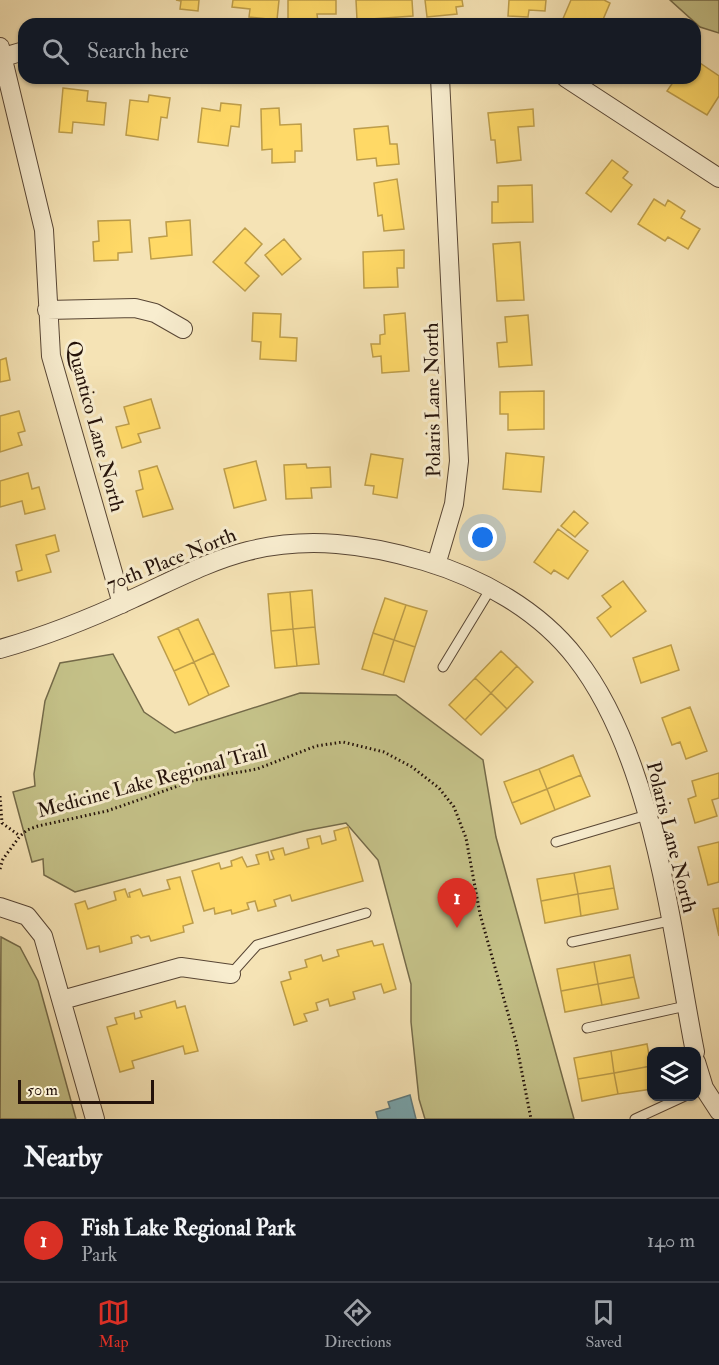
<!DOCTYPE html>
<style>
:root{--surface:#171b24;--page:#20242c;--text:#f1f3f6;--muted:#9ea1a6;--line:#363941;--accent:#d93025}
body{margin:0;font-family:"IM FELL Double Pica",serif;background:var(--page);color:var(--text)}
.controls{position:absolute;right:18px;bottom:18px;display:grid;overflow:hidden;border-radius:12px;box-shadow:0 2px 4px #0004}
.controls button{width:54px;height:54px;display:grid;place-items:center;padding:0;border:0;border-bottom:2px solid var(--line);background:var(--surface);color:var(--text);font:30px sans-serif}
.scale{position:absolute;left:18px;bottom:15px;width:136px;box-sizing:border-box;padding-left:6px;border:3px solid #24120a;border-top:0;font-size:16px;line-height:21px;white-space:nowrap;color:#24120a;-webkit-text-stroke:4px #f8edcf;paint-order:stroke}
.you{position:absolute;left:483px;top:538px;width:21px;height:21px;margin:-15px;border:4px solid #fff;border-radius:50%;background:#1a73e8;box-shadow:0 0 0 9px #1a73e833}
.badge{display:grid;place-items:center;width:39px;height:39px;border-radius:50%;background:var(--accent);color:#fff;font-size:20px;font-weight:700}
.pin{position:absolute;translate:-50% -50px;filter:drop-shadow(0 2px 3px #0008)}
.pin::after{content:'';position:absolute;top:32px;width:21px;height:18px;background:inherit;clip-path:polygon(0 0,100% 0,50% 100%)}
.list{margin:0;padding:0;list-style:none}
h2{display:flex;justify-content:space-between;align-items:center;height:78px;margin:0;padding:0 24px;font-size:26px}
h2 small{font-size:20px;font-weight:400;color:var(--muted)}
.list li{display:grid;grid-template-columns:39px 1fr auto;gap:18px;align-items:center;box-sizing:border-box;height:84px;padding:0 24px;border-top:2px solid var(--line)}
.list b{display:block;font-size:22px;white-space:nowrap}
.list p{margin:0;font-size:20px;white-space:nowrap;color:var(--muted)}
.list em{font-size:20px;font-style:normal;color:var(--muted)}
.icon{flex:none;width:33px;height:33px;fill:none;stroke:currentColor;stroke-width:2;stroke-linecap:round;stroke-linejoin:round}
.map{position:relative;flex:none;width:719px;height:1119px;overflow:hidden}
.search{position:absolute;background:var(--surface);box-shadow:0 2px 4px #0004;left:18px;right:18px;top:18px;height:66px;display:flex;align-items:center;gap:15px;box-sizing:border-box;padding:0 21px;border-radius:18px;color:var(--muted);font-size:22px}
.sheet{height:162px;background:var(--surface)}
nav{display:flex;justify-content:space-around;align-items:center;box-sizing:border-box;height:84px;border-top:2px solid var(--line);background:var(--surface);font-size:16px;color:var(--muted)}
nav a{display:grid;justify-items:center;gap:3px}
nav .on{color:var(--accent)}
.map>svg:first-child{display:block}
.green{fill:#c4c188;stroke:#746a49;stroke-width:1.5}
.homes{fill:#ffd966;stroke:#bd9d4a;stroke-width:1.5}
.public{fill:#76a5af;stroke:#5d797e;stroke-width:1.5}
.lines{fill:none;stroke-linecap:round;stroke-linejoin:round}
.lane-casing{stroke:#584635;stroke-width:11}
.street-casing{stroke:#584635;stroke-width:20}
.path{stroke:#24120a;stroke-width:3;stroke-dasharray:1.5 3;stroke-linecap:butt}
.lane{stroke:#f8edcf;stroke-width:9}
.street{stroke:#f8edcf;stroke-width:18}
.labels{text-anchor:middle;stroke-width:6;stroke-linejoin:round;paint-order:stroke}
.street-label{font-size:20px;fill:#24120a;stroke:#f8edcf}
</style>
<div class="map">
<svg width="719" height="1119" viewBox="0 0 719 1119">
<rect width="100%" height="100%" fill="#f5e3b5"/>
<filter id="stains"><feTurbulence type="fractalNoise" baseFrequency=".00333" numOctaves="4"/><feColorMatrix values="0 0 0 0 .2 0 0 0 0 .09 0 0 0 0 .02 0 0 0 .5 -.17"/></filter>
<radialGradient id="worn" r=".72"><stop offset=".6" stop-color="#630" stop-opacity="0"/><stop offset="1" stop-color="#630" stop-opacity=".3"/></radialGradient>
<path class="green" d="M670 0H719V33L700 27Z
M113 654 144 712 175 733 300 693 396 695 483 760 496 837 574 1119H425L419 1099 411 1022V984L378 860 346 823 304 831 75 892 44 875 43 859 32 862 13 792 35 786 34 774 45 701 60 663Z
M1 937 20 947 38 981 76 1119H0Z"/>
<path class="homes" d="M176 0H199L198 11 180 9 181 1Z
M233 0H279L277 20 249 17 250 9 232 7Z
M288 0H336V14H317L318 22H288Z
M356 0H412L413 16 357 20Z
M425 0H462L463 6 456 7 457 14 427 17Z
M509 0H546L545 11 529 10 528 17 508 16Z
M571 0H604L610 3 602 22 606 24H570L562 21Z
M697 61 719 76V96L707 115 667 91 676 78H695Z
M63 88 88 91 87 101 106 103 104 125 73 122 72 133 59 132Z
M149 95 170 98 167 118 161 117 158 140 126 135 130 100 148 102Z
M221 103 241 105 239 127 231 126 228 146 198 142 202 108 220 111Z
M279 108 280 125 301 124 302 151H295V162L272 163V149L262 150 261 109Z
M533 109 534 126 518 127 521 160 497 163 495 140H491L488 113Z
M388 126 390 144H397L399 164 377 166 376 158 357 160 354 129Z
M612 160 628 172 623 178 632 185 611 212 586 193Z
M397 179 404 229 384 231 382 215 378 216 374 183Z
M532 185 533 222 492 223V202H498V186Z
M654 199 665 206 668 200 685 211 681 218 700 229 688 249 668 237 665 241 638 224Z
M130 220 132 252 118 253V260L94 261 93 242 99 241 98 221Z
M190 220 192 255 151 259 149 238 167 236 166 222Z
M245 228 262 244 245 263 259 276 245 291 213 262Z
M284 239 301 259 282 275 265 255Z
M520 242 524 300 497 301 493 244Z
M404 250V268H397L398 287 364 288 363 252Z
M253 313 281 314 280 337 297 338 296 361 260 359 261 342 252 341Z
M405 313 409 371 382 373 381 356 373 357 371 344H380V335L385 334 384 315Z
M528 315 532 365 499 367 497 343 507 342 505 317Z
M6 358 10 380 0 382V360Z
M544 391V429L508 430V414H500V392Z
M151 399 160 428 138 434 141 442 122 448 116 427 129 424 124 407Z
M19 411 25 431 18 433 22 445 0 452V416Z
M506 453 544 457 541 492 503 489Z
M371 454 403 459 397 498 373 494 374 486 365 485Z
M256 461 266 500 234 508 224 469Z
M306 464 307 468 330 467 331 487 311 488 312 498 286 499 284 465Z
M157 466 173 509 143 517 136 491 143 489 139 471Z
M28 473 32 489 39 487 45 509 25 514 22 501 0 507V481Z
M574 511 588 523 575 537 561 526Z
M558 529 588 551 568 579 554 570 551 574 534 562Z
M55 535 59 551 46 555 51 572 18 581 16 572 22 570 16 545Z
M623 581 646 611 611 637 597 618 611 607 602 596Z
M312 590 315 627 293 629 290 592Z
M290 592 293 629 271 631 268 594Z
M385 598 406 605 394 640 373 633Z
M406 605 427 611 415 647 394 640Z
M198 619 214 653 194 662 178 628Z
M315 627 319 664 297 666 293 629Z
M178 628 194 662 174 671 158 637Z
M293 629 297 666 275 668 271 631Z
M373 633 394 640 383 675 362 669Z
M394 640 415 647 404 682 383 675Z
M671 645 679 670 641 683 633 658Z
M501 651 517 666 491 693 475 678Z
M214 653 229 686 209 695 194 662Z
M194 662 209 695 189 705 174 671Z
M517 666 533 682 507 709 491 693Z
M475 678 491 693 465 720 449 705Z
M491 693 507 709 481 735 465 720Z
M690 707 707 751 686 759 680 742 672 745 662 718Z
M573 755 581 775 547 789 539 769Z
M539 769 547 789 512 803 504 782Z
M719 773V798L712 800 717 816 695 823 688 799 696 796 692 781Z
M581 775 590 796 555 810 547 789Z
M547 789 555 810 521 824 512 803Z
M348 827 363 881 292 901 290 895 274 900 276 906 258 911 255 901 247 903 249 909 232 914 231 910 215 914 214 908 204 911 192 871 219 863 221 869 232 866 231 861 242 857 247 867 259 864 256 855 268 852 270 860 274 859 271 851 283 848 285 855 309 848 307 839 320 836 322 844 336 840 334 831Z
M719 842V882L708 885 698 847Z
M610 866 614 888 578 894 574 873Z
M574 873 578 894 541 901 537 879Z
M180 877 193 923 183 926 184 932 151 941 149 936 141 938 138 935 131 937 132 943 100 952 99 946 87 949 75 904 85 901 88 909 116 900 114 892 125 889 128 897H130L129 893 140 889 143 896 170 889 167 880Z
M614 888 618 909 581 916 578 894Z
M578 894 581 916 545 923 541 901Z
M719 908V936L713 909Z
M372 941 374 946 383 944 396 989 384 993 381 984 353 992 355 999 330 1006 328 999 316 1003 318 1010 304 1014 307 1021 294 1025 281 982 291 979 289 972 307 967 305 960 321 955 323 961 339 956 337 950Z
M630 955 634 977 598 984 594 962Z
M594 962 598 984 561 991 557 969Z
M634 977 639 998 602 1005 598 984Z
M598 984 602 1005 565 1012 561 991Z
M175 1001 177 1008 185 1006 198 1051 185 1054 183 1046 132 1061 134 1068 120 1072 107 1027 117 1024 115 1018 134 1013 135 1019 142 1017 140 1011Z
M647 1044 651 1066 614 1073 611 1051Z
M611 1051 614 1073 578 1079 574 1058Z
M651 1066 652 1089 618 1094 614 1073Z
M614 1073 618 1094 582 1101 578 1079Z"/>
<path class="public" d="M410 1095 416 1119H378L376 1112 390 1108 388 1102Z"/>
<g class="lines">
<g class="lane-casing">
<path id="lane" d="M443 667 491 588
M556 842 647 815
M572 942 669 921
M231 974 257 945 366 913
M587 1028 686 1006
M635 1119 685 1096"/>
</g>
<g class="street-casing">
<path id="street" d="M0 47 44 230 51 356 122 604
M0 58 24 51
M566 78 719 178
M47 310 135 308 155 313 183 329
M436 565 454 504 459 461 440 78
M0 649C46 636 89 619 132 599 170 582 208 561 248 551 308 536 366 544 424 561 481 578 539 610 576 658 654 758 671 929 695 1052
M0 907 27 916 43 936 95 1119
M62 1000 181 967 231 974
M696 1062 704 1088 719 1111"/>
</g>
<path class="path" d="M0 796 2 823 20 836
M0 869 3 859 20 836 27 830 38 826 107 811 195 780 257 769 316 746 343 742 384 752 412 767 439 788 454 807 466 838 480 914 516 1042 531 1119"/>
<use href="#lane" class="lane"/>
<use href="#street" class="street"/>
</g>
<g class="labels">
<g class="street-label">
<text transform="translate(432 400) rotate(-91)" y="7">Polaris Lane North</text>
<text transform="translate(96 426) rotate(75)" y="7">Quantico Lane North</text>
<text transform="translate(171 559) rotate(-22)" y="7">70th Place North</text>
<text transform="translate(152 780) rotate(-15)" y="7">Medicine Lake Regional Trail</text>
<text transform="translate(672 837) rotate(76)" y="7">Polaris Lane North</text>
</g>
</g>
<rect width="100%" height="100%" filter="url(#stains)"/>
<rect width="100%" height="100%" fill="url(#worn)"/>
</svg>
<div class="controls">
<button><svg class="icon" aria-label="layers" viewBox="0 0 24 24"><path d="M12 4l9 5-9 5-9-5zM3 14l9 5 9-5"/></svg></button>
</div>
<div class="scale">50 m</div>
<div class="you"></div>
<div class="pin badge" style="left:457px;top:928px">1</div>
<div class="search"><svg class="icon" aria-label="search" viewBox="0 0 24 24"><circle cx="10" cy="10" r="6"/><path d="M15 15l6 6"/></svg>Search here</div>
</div>
<section class="sheet">
<h2>Nearby<small></small></h2>
<ul class="list">
<li><span class="badge">1</span><div><b>Fish Lake Regional Park</b><p>Park</p></div><em>140 m</em></li>
</ul>
</section>
<nav>
<a class="on"><svg class="icon" aria-label="map" viewBox="0 0 24 24"><path d="M3 6l6-2 6 2 6-2v14l-6 2-6-2-6 2zM9 4v14M15 6v14"/></svg>Map</a>
<a><svg class="icon" aria-label="directions" viewBox="0 0 24 24"><path d="M12 3l9 9-9 9-9-9zM9 14v-3h6M13 9l2 2-2 2"/></svg>Directions</a>
<a><svg class="icon" aria-label="saved" viewBox="0 0 24 24"><path d="M7 4h10v16l-5-4-5 4z"/></svg>Saved</a>
</nav>
